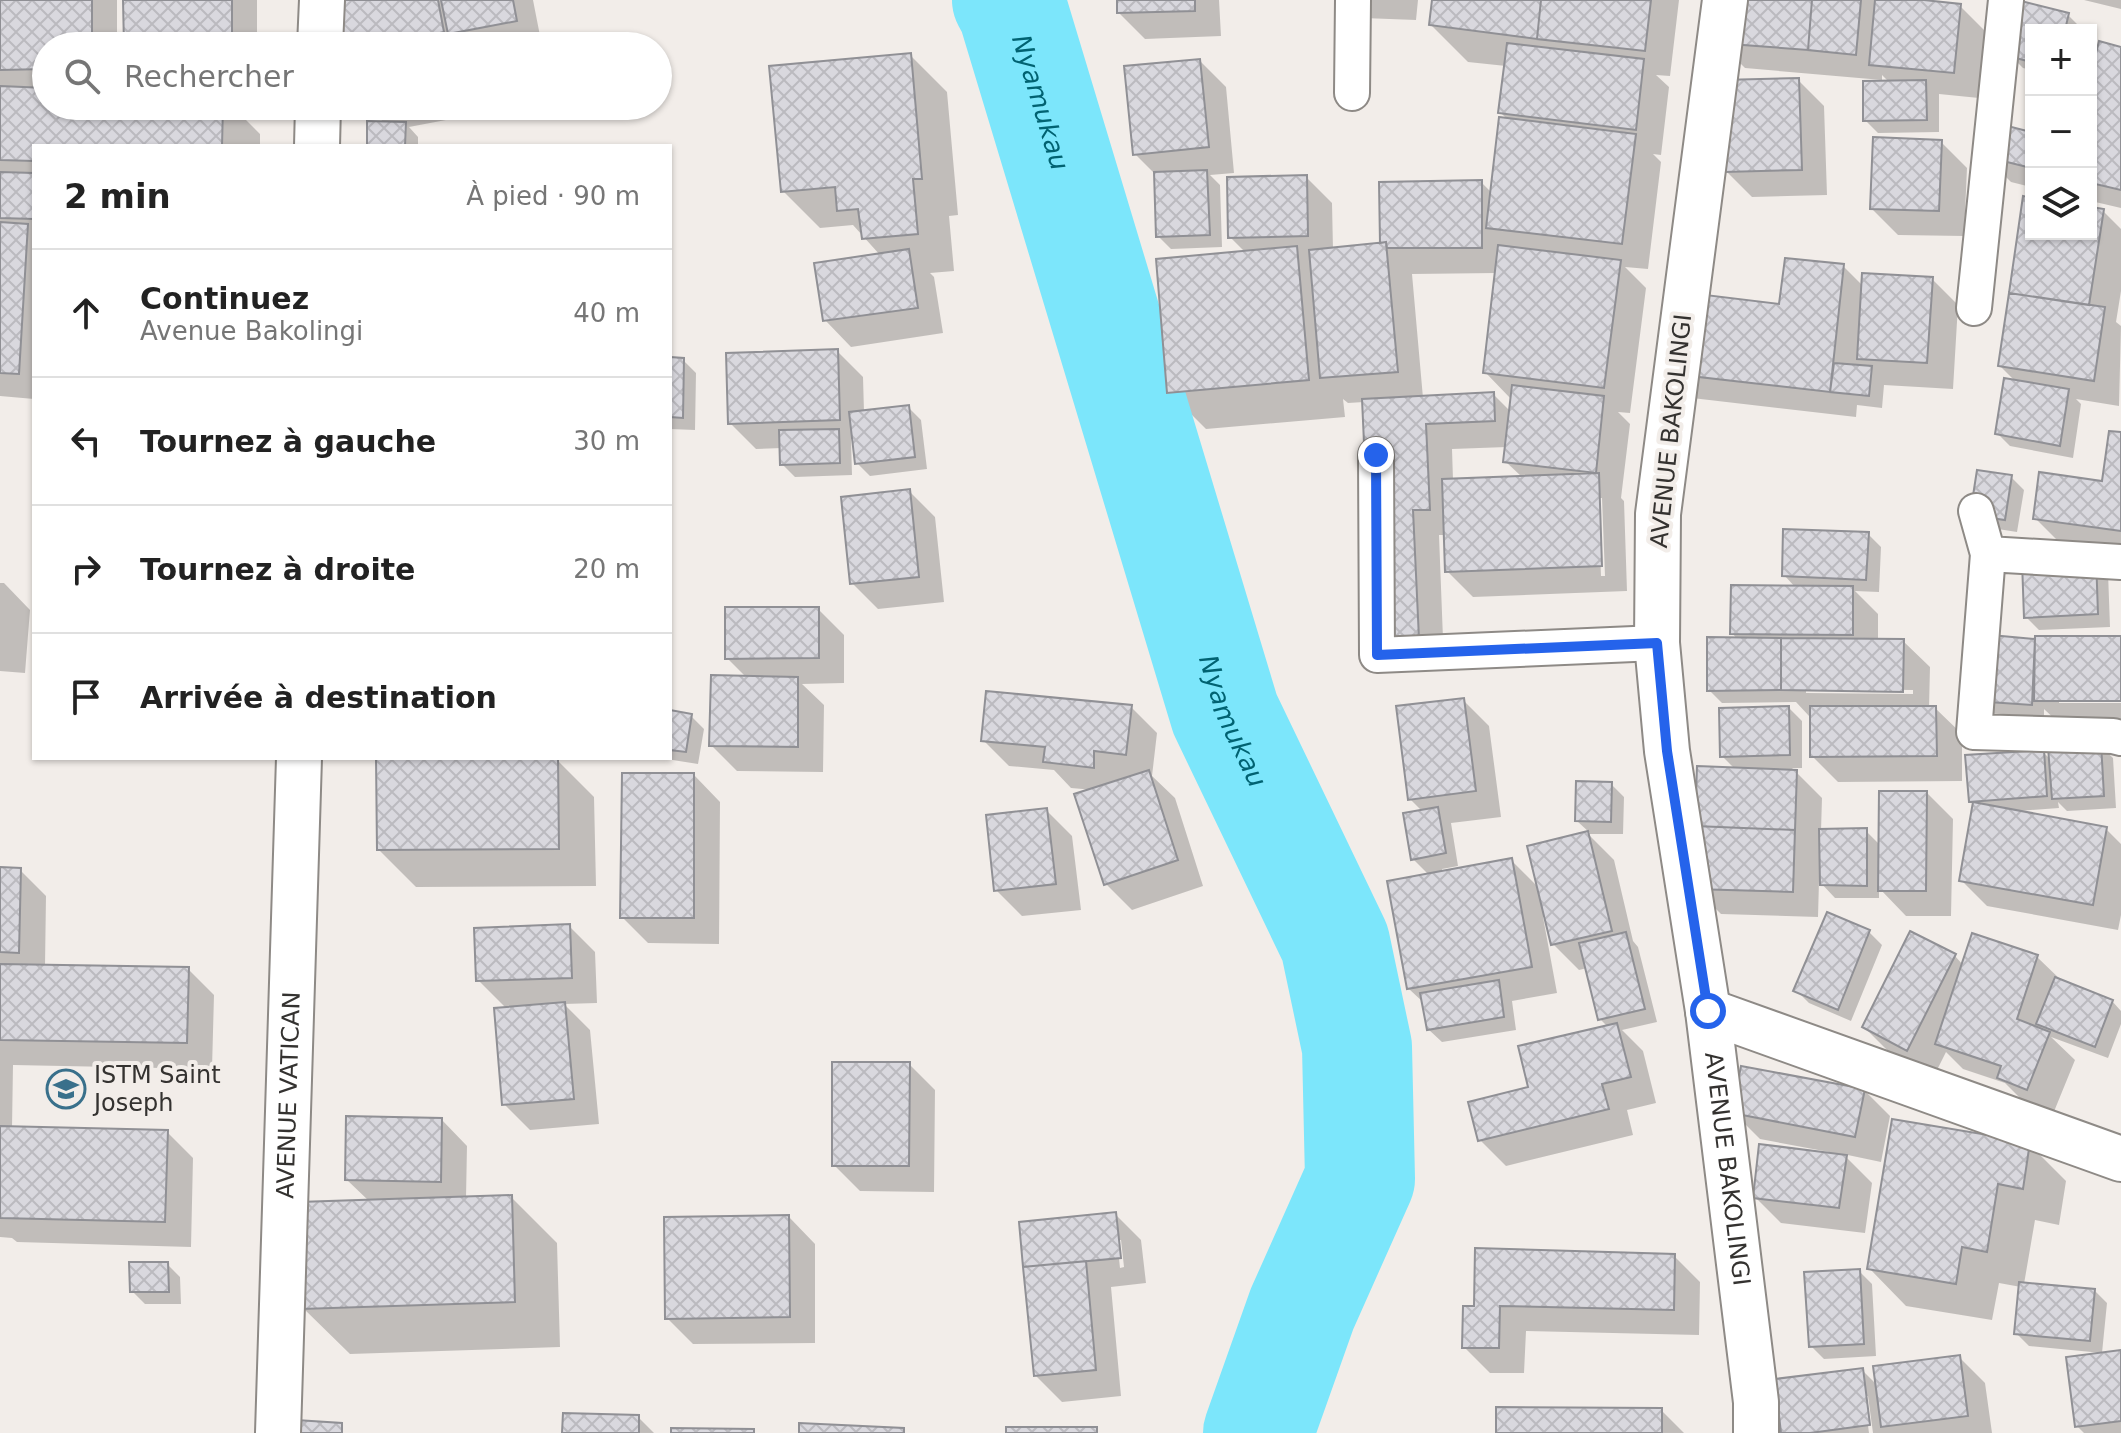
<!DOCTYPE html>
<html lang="fr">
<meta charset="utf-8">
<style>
:root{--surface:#fff;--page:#f6f6f6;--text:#222;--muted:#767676;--line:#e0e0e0}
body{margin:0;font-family:"DejaVu Sans",sans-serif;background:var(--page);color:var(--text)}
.controls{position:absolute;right:24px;top:24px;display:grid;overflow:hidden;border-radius:0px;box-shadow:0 2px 6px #0004}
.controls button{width:72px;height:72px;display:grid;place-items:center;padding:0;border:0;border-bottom:2px solid var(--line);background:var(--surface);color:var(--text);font:40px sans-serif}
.stop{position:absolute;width:24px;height:24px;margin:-18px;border:6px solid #2563eb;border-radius:50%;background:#fff}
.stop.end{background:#2563eb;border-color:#fff;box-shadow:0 2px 8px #0008}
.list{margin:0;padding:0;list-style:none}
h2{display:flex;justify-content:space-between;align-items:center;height:104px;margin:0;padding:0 32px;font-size:34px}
h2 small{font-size:26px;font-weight:400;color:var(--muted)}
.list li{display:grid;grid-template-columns:52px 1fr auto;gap:24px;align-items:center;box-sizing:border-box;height:128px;padding:0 32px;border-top:2px solid var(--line)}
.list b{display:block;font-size:30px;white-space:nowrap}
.list p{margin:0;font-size:26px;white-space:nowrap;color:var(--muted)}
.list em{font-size:26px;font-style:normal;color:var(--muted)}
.icon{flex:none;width:44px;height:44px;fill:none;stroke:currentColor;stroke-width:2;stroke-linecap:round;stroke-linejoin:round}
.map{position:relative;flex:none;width:2121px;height:1433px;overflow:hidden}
.search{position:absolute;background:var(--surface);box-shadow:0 2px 6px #0004;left:32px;top:32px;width:640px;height:88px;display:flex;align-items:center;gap:20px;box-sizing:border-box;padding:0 28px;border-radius:44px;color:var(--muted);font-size:30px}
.panel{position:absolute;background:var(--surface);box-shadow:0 2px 6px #0004;left:32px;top:144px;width:640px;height:616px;border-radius:0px}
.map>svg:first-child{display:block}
.shadow{fill:#0003;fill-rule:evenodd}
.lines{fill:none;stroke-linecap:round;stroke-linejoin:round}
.river{stroke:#7ce6fb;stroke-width:110}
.building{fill:url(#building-cross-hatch);stroke:#909095;stroke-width:2}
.service-casing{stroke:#8e8a86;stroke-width:38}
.minor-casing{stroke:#8e8a86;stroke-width:48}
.service{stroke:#fff;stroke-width:34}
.minor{stroke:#fff;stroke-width:44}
.route{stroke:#2563eb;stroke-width:10}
.labels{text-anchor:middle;stroke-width:8;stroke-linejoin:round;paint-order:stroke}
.street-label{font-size:24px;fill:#343230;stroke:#f2ede9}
.poi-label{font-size:24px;fill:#343230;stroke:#f2ede9;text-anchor:start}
.water-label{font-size:26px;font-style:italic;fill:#016271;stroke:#f2ede9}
</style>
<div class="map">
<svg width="2121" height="1433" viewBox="0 0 2121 1433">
<defs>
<pattern id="building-cross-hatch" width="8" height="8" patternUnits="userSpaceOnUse" patternTransform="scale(2)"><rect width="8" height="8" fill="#d9d8de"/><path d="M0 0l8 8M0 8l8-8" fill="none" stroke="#bbbabf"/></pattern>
</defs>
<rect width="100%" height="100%" fill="#f2ede9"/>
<path class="shadow" d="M0 0H117V46H46V106H232L260 134V146H34V399L0 396Z
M125 0H257V46H126Z
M337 0H533L542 46H346Z
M1119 0H1219L1221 36 1145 39 1119 13Z
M1345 0H1418L1416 20 1363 18Z
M1434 0H1679L1670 76 1656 75 1669 87 1661 155 1653 154 1661 162 1648 269 1625 267 1646 288 1630 413 1618 412 1630 424 1621 498 1624 501 1627 591 1473 597 1447 571 1446 535H1439L1444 665 1401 666 1364 402 1348 403 1343 399 1345 417 1206 429 1169 392 1245 252 1230 237 1306 177 1332 203 1333 250 1382 245 1381 184 1481 182 1492 193 1508 120 1500 112 1506 66 1468 62 1431 25ZM1497 273 1485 372 1512 400 1511 412 1493 394 1423 398 1412 274ZM1507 447 1505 461 1522 477 1453 480 1452 449ZM1598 498H1602L1605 576H1601Z
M1723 0H1904L1960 6 1986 32 1979 98 1939 94V132L1878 133 1865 120 1889 82 1882 75V80L1745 68 1719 42Z
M2084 0H2121V9Z
M2023 3 2068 15 2081 28 2080 30H2031V70L2023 68 2010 55Z
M2121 49V208L2091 201V83Z
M910 55 947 92 958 215 949 216 954 271 930 273 934 277 943 333 851 347 825 320 880 255 853 225 820 228 783 191Z
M1200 61 1226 87 1234 173 1210 175 1220 185 1222 247 1171 249 1158 236 1156 175 1135 154Z
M1798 80 1824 106 1827 195 1752 197 1726 171Z
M368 106H465L467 116 409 127 418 137V146H369L385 124Z
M2031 134V187L2011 182 1985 156Z
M1941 142 1967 168 1964 236 1898 235 1872 209Z
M2031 200V234H2091V209L2103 211 2121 229V291L2116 322 2121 326 2119 406 2076 399 2081 404 2073 458 2010 446 1997 433 2017 383 2000 366Z
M1843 266 1863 286 1932 279 1958 305 1953 389 1884 385 1882 408 1857 405 1856 417 1692 398 1675 294 1781 306Z
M837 351 863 377 864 412 908 407 921 420 927 469 870 476 857 463 854 439H851L852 475 795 477 782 464V448L756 449 730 423Z
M670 359 683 360 696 373 695 430 670 429Z
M2121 434V552L2061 544 2035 518 2103 483Z
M2011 477 2024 490 2017 532 1985 527Z
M909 491 935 517 944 602 878 609 852 583Z
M1868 534 1881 547 1879 592 1855 591 1878 614V641H1903L1930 667 1929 708H1935L1962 734V781L1838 782 1812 756V716H1809L1796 702 1722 703 1709 690 1738 640 1732 633 1796 588 1784 575ZM1806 689 1913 690V694L1806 693Z
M2024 562 2108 572 2110 627 2039 630 2026 617Z
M0 583H4L30 610 25 673 0 671Z
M818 609 844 635V683L802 684 824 705 823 772 737 771 711 745 747 678 727 658Z
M1982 636 2037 641 2121 638V699H2059V703H2121V726H2062L2044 709V717L1989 713Z
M1463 700 1489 726 1501 817 1451 823 1458 866 1442 869V873L1511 860 1540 889 1588 834 1614 860 1633 941 1638 947 1657 1022 1622 1030 1643 1051 1656 1103 1627 1110 1633 1135 1506 1166 1480 1140 1531 1089 1608 1027 1600 1019 1587 968 1579 970 1553 944 1546 916 1543 917 1557 993 1512 1001 1516 1030 1442 1042 1428 1029 1424 1003 1409 989 1429 875 1413 859 1423 812 1410 799Z
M1131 707 1157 733 1152 776 1175 798 1203 886 1132 910 1106 884 1094 790 1071 788 1054 770 1009 766 983 740Z
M1789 708 1802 721V768H1792L1822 798 1821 831H1866L1880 845 1927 793 1953 819 1951 916H1906L1879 888V898H1835L1819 881 1818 917 1721 914 1695 888 1735 769 1722 756Z
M670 712 691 716 704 729 698 764 660 758H670Z
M2100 745 2113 758 2116 808 2067 811 2058 802 2059 808 2018 811 2106 829 2121 844V915L2118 930 1987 906 1961 880 1974 805 1971 801 2043 752 2051 760Z
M378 758 557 760 594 797 596 886 416 887 379 850Z
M694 775 720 802 719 944 648 943 622 917Z
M1611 784 1624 797 1623 834H1588L1590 833 1577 821Z
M1046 810 1072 836 1081 910 1022 916 996 890Z
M0 869 20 870 46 896 45 966 188 969 214 995 212 1069 13 1065 12 1128 167 1132 193 1158 191 1247 17 1242 12 1238 0 1237Z
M1828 914 1869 932 1882 945 1851 1021 1809 1003 1796 990Z
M569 926 595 952 597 1003 564 1004 590 1030 599 1124 530 1130 504 1104 507 1009 478 980Z
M1955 956 1963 965 2037 957 2063 982 2112 1001 2121 1011V1024L2108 1058 2051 1037 2075 1060 2053 1114 2026 1104 2005 1083 1963 1069 1946 1052 1934 1076 1890 1053 1864 1027Z
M909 1064 935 1090 934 1192 860 1191 834 1165Z
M1864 1090 1890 1116 1881 1162 1843 1154 1872 1183 1865 1233 1781 1223 1755 1197 1828 1155 1829 1152 1760 1139 1734 1113Z
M441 1119 467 1146 466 1198 511 1197 557 1243 560 1347 350 1354 303 1308 369 1201 347 1180Z
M2029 1144 2066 1181 2059 1225 2035 1220 2024 1284 2094 1290 2107 1303 2102 1353 2029 1346 2016 1333 2021 1287 1999 1283 1992 1320 1906 1306 1869 1268Z
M1115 1214 1141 1240 1146 1283 1111 1287 1121 1396 1062 1402 1036 1376 1022 1223ZM1117 1240H1121L1124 1267 1120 1268Z
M789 1217 815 1244V1343L693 1344 667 1318Z
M1674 1256 1700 1282 1699 1335 1526 1331 1524 1373H1490L1464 1347 1476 1307Z
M167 1264 180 1277 181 1304H145L132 1291Z
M1859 1271 1872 1284 1876 1356 1824 1359 1811 1346Z
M2121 1352V1433H2084L2077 1426Z
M1959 1357 1985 1383 1992 1433H1873L1868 1396H1864L1869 1433H1783L1862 1370 1878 1386Z
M1661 1410 1684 1433H1498Z
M638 1417 654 1433H564Z"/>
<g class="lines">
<path class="river" id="s1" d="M1007 0 1013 11 1225 714 1335 943 1357 1047 1360 1179 1302 1309 1258 1433"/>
</g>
<path class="building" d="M0 0H92V46H46V69L0 70Z
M123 0H232V46H124Z
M335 0H438L444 32 423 37 425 46H344Z
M441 0H513L517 21 448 34Z
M1117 0H1195V11L1117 13Z
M1432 0H1541L1537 39 1429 25Z
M1541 0H1651L1645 51 1537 39Z
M1721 0H1812L1808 50 1717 43Z
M1812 0H1861L1856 55 1808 50Z
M1875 0H1924L1961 4 1954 73 1869 65Z
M2021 1 2069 13 2065 30H2031V62L2008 56Z
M2099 41 2121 47V190L2091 183V74Z
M1507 43 1644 59 1636 130 1498 113Z
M911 53 922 179H913L918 234 862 239 858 209 837 211 835 187 781 192 769 66Z
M1200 59 1209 147 1133 155 1124 66Z
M1799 78 1802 170 1724 172 1722 80Z
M1926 80 1927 120 1863 121V81Z
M0 86 46 88V106H223L222 146H34V161L0 160Z
M1499 117 1636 134 1622 244 1486 228Z
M367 121 406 122 405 146H367Z
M1992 122 2031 132V168L1983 156Z
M1873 137 1942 140 1939 211 1870 209Z
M1207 170 1210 235 1156 237 1154 172Z
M0 172 34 173V219L0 218Z
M1307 175 1308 236 1228 238 1227 177Z
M1482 180V248H1387L1386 242 1380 243 1379 182Z
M2023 196 2031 198V234H2091V207L2104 209 2089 305 2009 293Z
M0 222 28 224 19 374 0 373Z
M1386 242 1398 372 1320 378 1309 250Z
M1498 245 1621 260 1604 388 1483 373Z
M1297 246 1309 380 1167 393 1156 259Z
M909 249 918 308 823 321 814 263Z
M1785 258 1844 264 1830 392 1664 373 1673 291 1779 304Z
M1862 273 1933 277 1927 363 1857 359Z
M2009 293 2105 307 2094 381 1998 366Z
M838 349 840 420 728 424 726 353Z
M670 357 684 358 683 418 670 417Z
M1834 363 1872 366 1869 396 1830 392Z
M2004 378 2069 389 2060 446 1995 434Z
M1512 385 1604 396 1596 473 1503 462Z
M1494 392 1495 421 1426 424 1430 510H1413L1419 639 1373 641 1362 399Z
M909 405 915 457 855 464 849 412Z
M839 429 840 463 780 465 779 430Z
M2109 431 2121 432V531L2033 519 2039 472 2102 481Z
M1977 470 2012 475 2005 520 1970 515Z
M1599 473 1602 566 1445 572 1442 479Z
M910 489 919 577 850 584 841 497Z
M1783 529 1869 532 1866 580 1782 576Z
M2096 557 2098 614 2024 618 2022 561Z
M1731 585 1853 586V635L1730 634Z
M725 607H819V658L725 659Z
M1980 634 2035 639 2032 705 1974 701Z
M2035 636H2121V701H2034Z
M1707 637 1781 638V690L1707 691Z
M1781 638 1904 639 1903 692 1781 690Z
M711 675 798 677V747L709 746Z
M986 691 1132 705 1126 755 1094 751V768L1043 762 1045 747 981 741Z
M1464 698 1476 791 1408 800 1396 706Z
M1789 706 1790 755 1720 757 1719 708Z
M1810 706H1936L1937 756 1810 757Z
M670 710 692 714 686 752 670 750Z
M2101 743 2104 796 2052 799 2048 747Z
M2044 750 2047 796 1969 802 1965 755Z
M376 758H558L559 849 377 850Z
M1697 766 1797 770 1795 830 1695 826Z
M1149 770 1178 860 1104 885 1074 794Z
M622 773H694V918H620Z
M1576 781 1612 782 1611 822 1575 821Z
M1879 791H1927L1926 891H1878Z
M1973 802 2107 827 2093 905 1959 881Z
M1438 807 1446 853 1411 860 1403 813Z
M1047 808 1056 884 994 891 986 815Z
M1695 826 1795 830 1793 892 1693 889Z
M1867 828V886L1820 885 1819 829Z
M1588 831 1612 931 1551 945 1527 846Z
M1512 858 1532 967 1407 989 1387 881Z
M0 867 21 868 19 953 0 952Z
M1827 912 1870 930 1838 1010 1793 991Z
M570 924 572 978 476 981 474 928Z
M1910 931 1956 954 1907 1051 1862 1027Z
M1626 932 1645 1009 1598 1020 1579 943Z
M1972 933 2038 955 2017 1019 2050 1032 2027 1090 1997 1078 2001 1066 1935 1044Z
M0 964 189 967 187 1043 0 1040Z
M2055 977 2113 1000 2095 1047 2036 1024Z
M1499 980 1504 1017 1427 1030 1420 993Z
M565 1002 574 1099 502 1105 494 1008Z
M1617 1023 1631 1077 1602 1084 1609 1109 1478 1141 1468 1102 1528 1087 1518 1046Z
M832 1062H910L909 1166H832Z
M1741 1066 1865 1089 1855 1137 1732 1113Z
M346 1116 442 1118 441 1182 345 1180Z
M1892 1119 2030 1142 2023 1189 1998 1184 1987 1252 1962 1247 1956 1284 1867 1269Z
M0 1126 168 1130 165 1222 0 1218Z
M1759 1144 1847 1155 1839 1208 1753 1198Z
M512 1195 515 1302 301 1309 299 1202Z
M1116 1212 1121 1258 1023 1267 1019 1222Z
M789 1215 790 1317 665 1319 664 1217Z
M1475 1248 1675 1254 1674 1310 1500 1306 1499 1348H1462L1463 1306H1474Z
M1086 1261 1096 1370 1034 1376 1023 1267Z
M129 1262H168L169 1292H130Z
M1860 1269 1864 1344 1809 1347 1804 1272Z
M2019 1282 2095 1289 2090 1341 2014 1334Z
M2121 1350V1421L2075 1427 2066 1357Z
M1960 1355 1968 1416 1881 1427 1873 1366Z
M1863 1368 1870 1425 1810 1433H1781L1775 1379Z
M1496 1407 1662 1408V1433H1496Z
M563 1413 639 1415V1433H562Z
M296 1420 342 1423V1433H295Z
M799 1423 904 1428V1433H799Z
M1006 1427H1097V1433H1006Z
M671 1428 754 1429V1433H671Z"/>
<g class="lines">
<g class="service-casing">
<path id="service" d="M1352 93 1353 0
M1974 308 2006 0
M1376 455 1377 655 1657 643
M1976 511 1988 554 1974 732 2113 736 2121 738
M1988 554 2121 562"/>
</g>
<g class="minor-casing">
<g id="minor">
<path id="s2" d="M1725 0 1658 514 1657 643 1667 751 1708 1011 1756 1402V1433"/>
<path d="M320 46 322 0"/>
<path d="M317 146 318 106"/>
<path d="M1708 1011 2121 1159"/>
<path id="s3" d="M278 1433 299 758"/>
</g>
</g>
<use href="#service" class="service"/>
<use href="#minor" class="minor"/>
</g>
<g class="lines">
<path class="route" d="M1376 455 1377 655 1657 643 1667 751 1708 1011"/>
</g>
<defs>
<g id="university-ring" transform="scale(2)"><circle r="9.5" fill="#f2ede9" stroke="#39708b" stroke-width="1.5"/><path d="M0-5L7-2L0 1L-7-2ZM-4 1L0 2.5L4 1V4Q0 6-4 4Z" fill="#39708b"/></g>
</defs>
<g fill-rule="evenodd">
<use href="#university-ring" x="66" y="1089"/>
</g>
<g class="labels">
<g class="street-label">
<text transform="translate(1671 431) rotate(-84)" y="8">AVENUE BAKOLINGI</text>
<text dy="8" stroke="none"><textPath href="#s3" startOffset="338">AVENUE VATICAN</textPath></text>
<text dy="8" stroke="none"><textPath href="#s2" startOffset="1178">AVENUE BAKOLINGI</textPath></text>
</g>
<g class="poi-label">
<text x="94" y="1083">ISTM Saint<tspan x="94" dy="28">Joseph</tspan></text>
</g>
<g class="water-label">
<text dy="9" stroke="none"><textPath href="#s1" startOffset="108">Nyamukau</textPath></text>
<text dy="9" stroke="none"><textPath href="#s1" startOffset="756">Nyamukau</textPath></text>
</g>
</g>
</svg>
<div class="controls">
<button>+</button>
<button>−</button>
<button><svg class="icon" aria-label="layers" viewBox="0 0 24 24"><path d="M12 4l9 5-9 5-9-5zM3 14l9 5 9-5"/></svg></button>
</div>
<div class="stop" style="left:1708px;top:1011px"></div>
<div class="stop end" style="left:1376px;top:455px"></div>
<div class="search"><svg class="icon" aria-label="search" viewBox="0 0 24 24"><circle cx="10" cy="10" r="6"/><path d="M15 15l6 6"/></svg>Rechercher</div>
<section class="panel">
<h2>2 min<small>À pied · 90 m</small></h2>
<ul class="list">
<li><svg class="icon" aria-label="ahead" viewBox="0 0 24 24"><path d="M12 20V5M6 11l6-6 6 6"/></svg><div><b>Continuez</b><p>Avenue Bakolingi</p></div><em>40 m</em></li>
<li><svg class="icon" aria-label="left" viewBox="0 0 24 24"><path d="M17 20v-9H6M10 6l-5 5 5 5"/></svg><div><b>Tournez à gauche</b></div><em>30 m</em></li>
<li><svg class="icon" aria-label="right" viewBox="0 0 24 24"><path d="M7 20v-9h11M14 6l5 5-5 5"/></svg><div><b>Tournez à droite</b></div><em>20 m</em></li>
<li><svg class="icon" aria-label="arrive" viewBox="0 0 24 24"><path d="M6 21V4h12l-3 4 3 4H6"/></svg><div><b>Arrivée à destination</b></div></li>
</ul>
</section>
</div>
